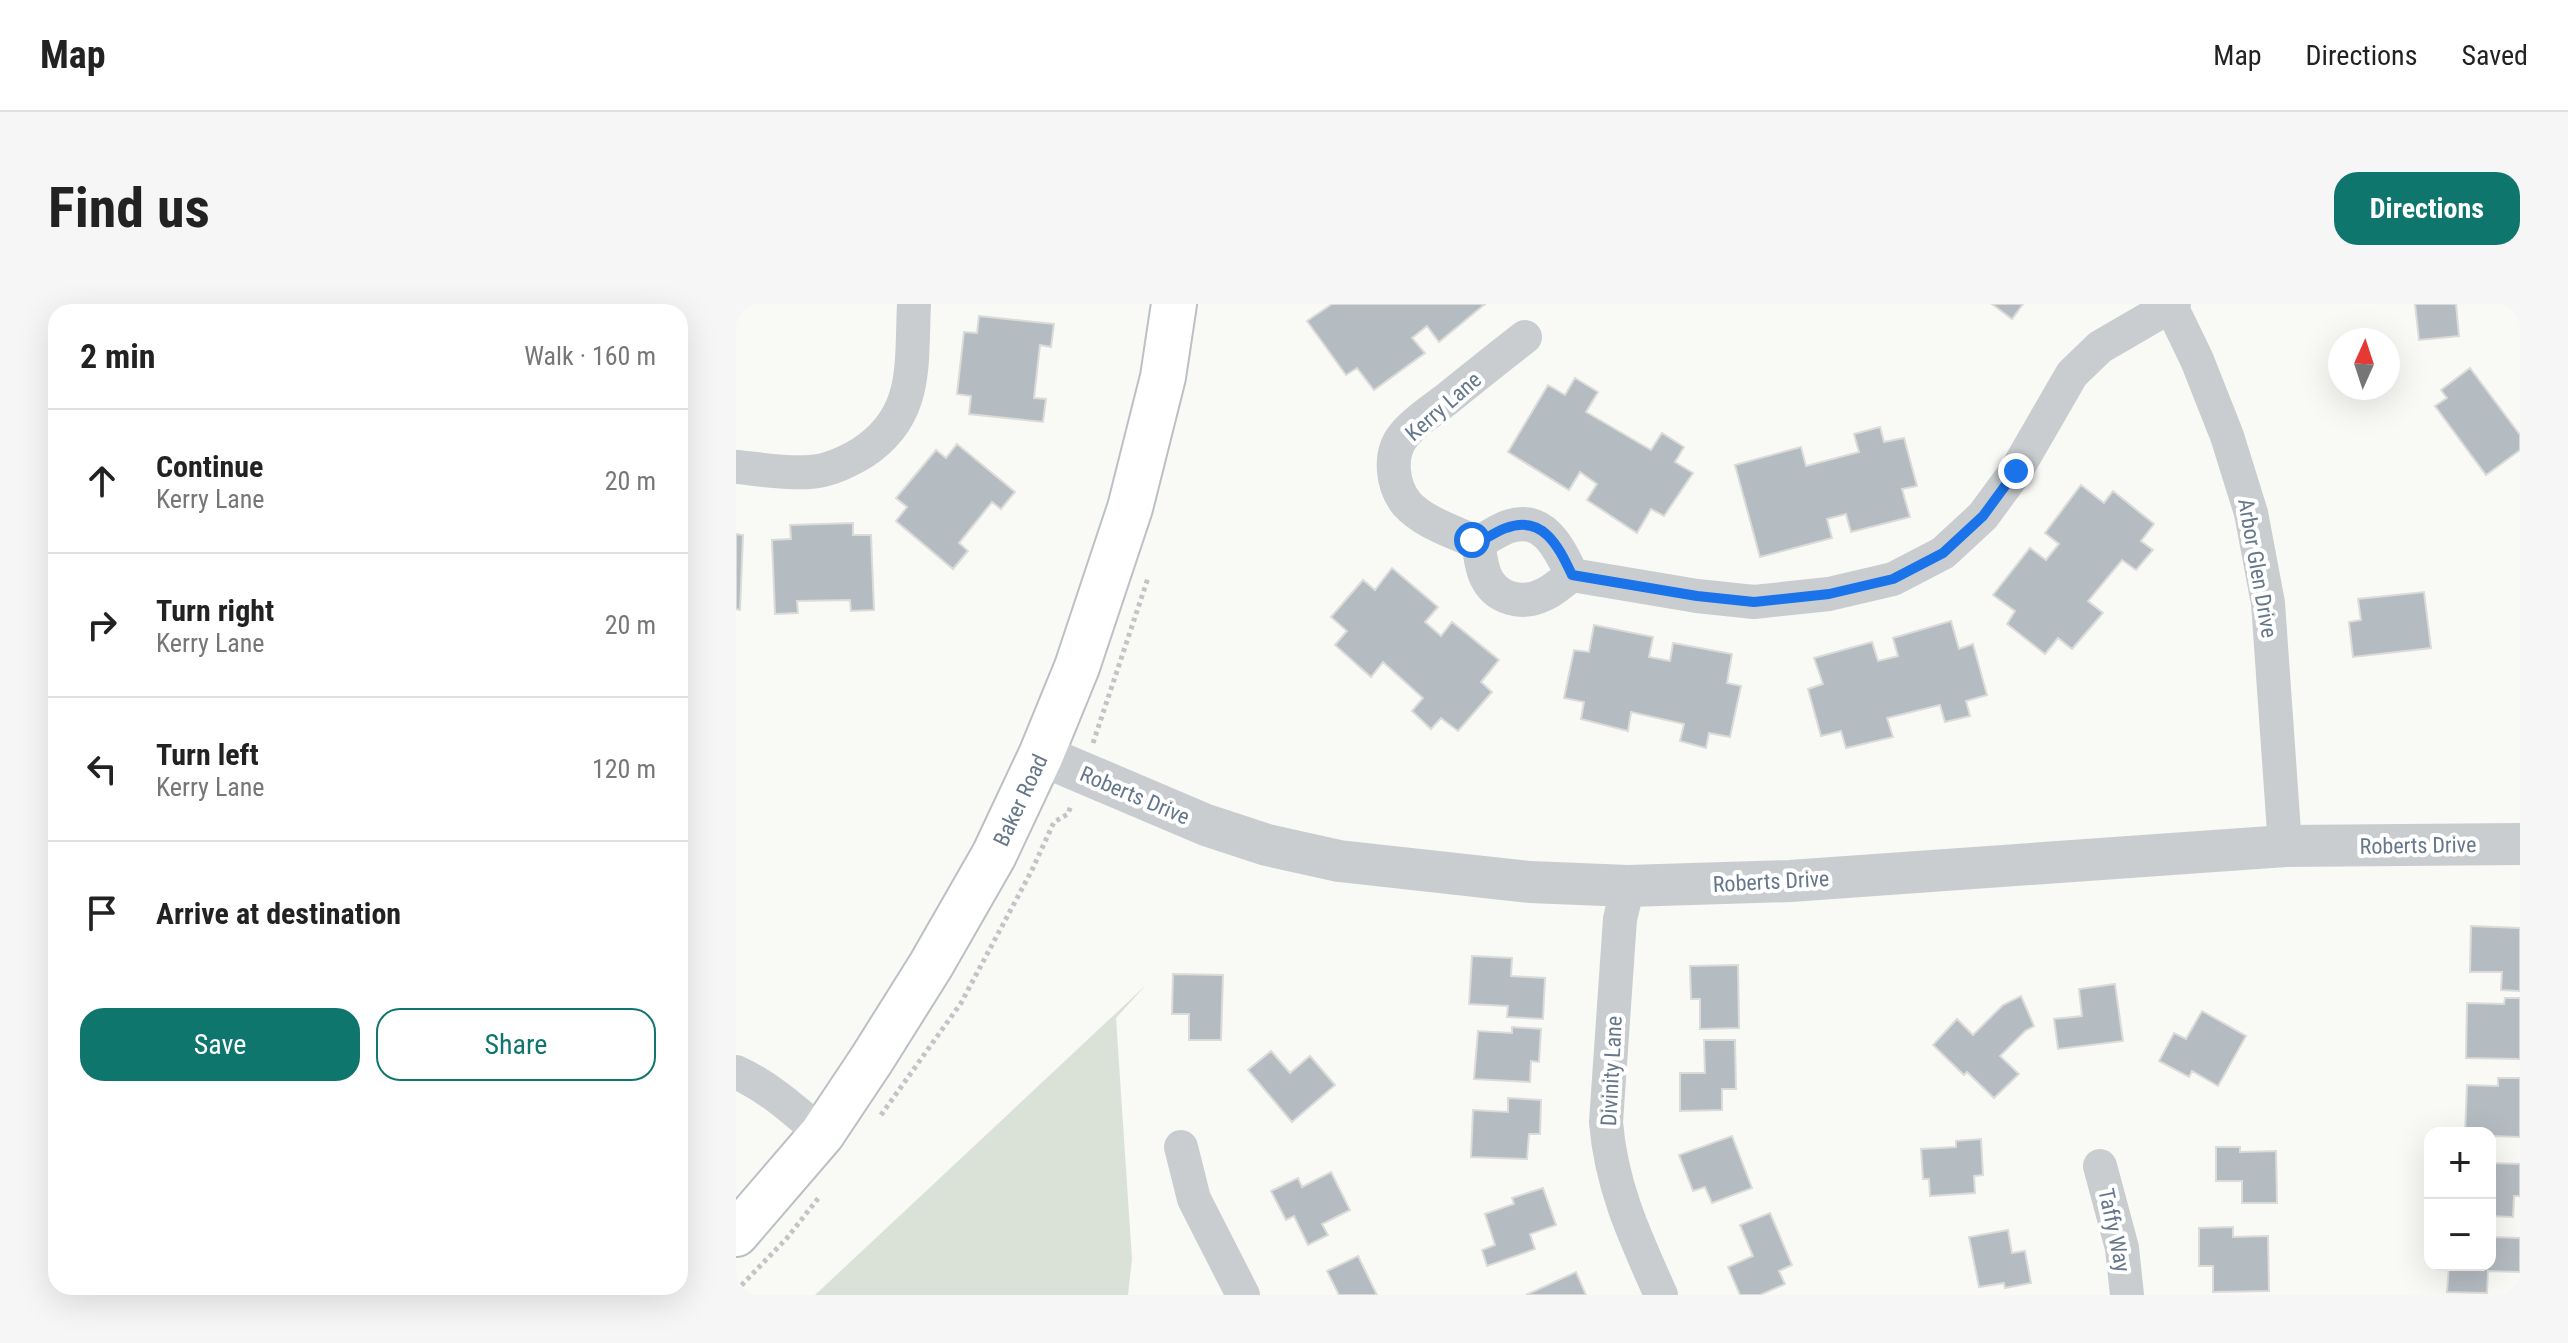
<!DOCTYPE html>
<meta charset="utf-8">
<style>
:root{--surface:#fff;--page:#f6f6f6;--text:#222;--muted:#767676;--line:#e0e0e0;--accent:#0f766e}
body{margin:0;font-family:"Roboto Condensed",sans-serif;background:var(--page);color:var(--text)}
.controls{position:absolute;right:24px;bottom:24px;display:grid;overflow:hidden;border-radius:16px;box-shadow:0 8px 32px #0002}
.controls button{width:72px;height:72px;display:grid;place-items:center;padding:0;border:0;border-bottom:2px solid var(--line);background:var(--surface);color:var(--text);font:40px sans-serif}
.compass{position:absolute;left:1592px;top:24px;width:72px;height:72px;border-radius:50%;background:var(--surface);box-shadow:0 8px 32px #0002;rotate:3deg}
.stop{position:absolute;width:24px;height:24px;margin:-18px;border:6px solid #1a73e8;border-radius:50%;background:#fff}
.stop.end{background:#1a73e8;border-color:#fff;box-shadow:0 2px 8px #0008}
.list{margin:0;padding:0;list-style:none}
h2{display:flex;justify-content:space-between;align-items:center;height:104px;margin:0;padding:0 32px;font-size:34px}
h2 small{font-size:26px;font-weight:400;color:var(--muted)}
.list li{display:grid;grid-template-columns:52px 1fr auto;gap:24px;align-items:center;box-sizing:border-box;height:144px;padding:0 32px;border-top:2px solid var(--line)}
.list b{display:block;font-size:30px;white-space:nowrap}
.list p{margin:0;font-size:26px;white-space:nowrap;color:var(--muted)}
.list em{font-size:26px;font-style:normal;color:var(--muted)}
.actions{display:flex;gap:16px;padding:24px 32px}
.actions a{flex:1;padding:18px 0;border:2px solid var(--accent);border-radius:24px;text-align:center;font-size:28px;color:var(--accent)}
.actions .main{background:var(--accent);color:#fff}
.icon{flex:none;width:44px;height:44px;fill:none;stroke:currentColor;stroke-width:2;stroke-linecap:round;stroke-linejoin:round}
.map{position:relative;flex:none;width:1784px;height:991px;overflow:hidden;border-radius:24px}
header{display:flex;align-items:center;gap:48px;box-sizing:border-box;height:112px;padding:0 40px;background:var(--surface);border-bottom:2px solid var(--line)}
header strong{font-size:38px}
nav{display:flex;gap:44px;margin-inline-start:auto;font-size:28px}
.intro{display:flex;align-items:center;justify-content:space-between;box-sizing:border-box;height:192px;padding:0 48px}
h1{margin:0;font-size:56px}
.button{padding:20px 36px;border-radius:24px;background:var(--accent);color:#fff;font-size:28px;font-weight:700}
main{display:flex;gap:48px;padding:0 48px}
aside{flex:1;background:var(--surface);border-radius:24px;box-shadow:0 8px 32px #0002}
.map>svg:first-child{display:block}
.green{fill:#dae2d7}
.building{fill:#b4bbc1;stroke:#dbdbd9;stroke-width:2}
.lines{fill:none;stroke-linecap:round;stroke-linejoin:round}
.secondary-casing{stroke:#bbc0c5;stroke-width:48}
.path{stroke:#c2c4c7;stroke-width:5;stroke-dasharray:4 4;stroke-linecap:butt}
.minor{stroke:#c9cdd0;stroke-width:34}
.tertiary{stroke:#c9cdd0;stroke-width:42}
.secondary{stroke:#fff;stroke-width:44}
.route{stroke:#1a73e8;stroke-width:10}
.labels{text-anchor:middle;stroke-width:8;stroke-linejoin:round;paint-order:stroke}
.street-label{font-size:22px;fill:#65778a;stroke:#fff}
</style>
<header>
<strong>Map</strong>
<nav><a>Map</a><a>Directions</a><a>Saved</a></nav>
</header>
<div class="intro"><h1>Find us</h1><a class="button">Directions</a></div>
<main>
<aside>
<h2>2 min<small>Walk · 160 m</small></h2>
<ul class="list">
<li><svg class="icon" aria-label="ahead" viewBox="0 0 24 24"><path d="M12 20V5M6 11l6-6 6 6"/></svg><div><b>Continue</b><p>Kerry Lane</p></div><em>20 m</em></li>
<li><svg class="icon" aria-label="right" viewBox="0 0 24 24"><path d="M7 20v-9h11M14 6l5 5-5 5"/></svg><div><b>Turn right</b><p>Kerry Lane</p></div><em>20 m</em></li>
<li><svg class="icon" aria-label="left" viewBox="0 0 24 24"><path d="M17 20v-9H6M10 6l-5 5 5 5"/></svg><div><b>Turn left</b><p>Kerry Lane</p></div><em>120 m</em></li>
<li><svg class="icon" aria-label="arrive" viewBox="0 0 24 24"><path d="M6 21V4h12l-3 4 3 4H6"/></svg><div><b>Arrive at destination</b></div></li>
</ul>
<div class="actions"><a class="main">Save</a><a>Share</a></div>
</aside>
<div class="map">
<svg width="1784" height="991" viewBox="0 0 1784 991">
<rect width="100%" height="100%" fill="#f9f9f6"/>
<path class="green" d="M410 681 380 714 396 955 392 991H79Z"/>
<path class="building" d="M596 0H749L703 38 691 22 676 34 689 49 638 86 621 64 610 71 571 17Z
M1256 0H1287L1276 15Z
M1679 0H1720L1723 32 1683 36Z
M243 12 318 20 315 43 304 41 298 94 310 95 307 118 233 110 235 92 221 90 228 28 241 29Z
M1734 64 1784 131V146L1750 171 1699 102 1711 94 1705 86Z
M839 74 862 88 850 108 915 146 926 129 948 143 939 158 957 169 928 212 915 205 901 229 851 196 861 180 844 168 833 186 772 148 812 81 829 91Z
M1144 123 1148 138 1168 134 1181 182 1166 185 1174 213 1115 228 1110 210 1091 215 1096 234 1024 253 999 161 1065 143 1070 162 1123 148 1118 130Z
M221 140 279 188 265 205 256 198 223 239 232 247 217 265 160 217 171 203 160 194 200 146 210 154Z
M1345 181 1368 199 1377 187 1418 220 1405 237 1417 246 1400 266 1386 256 1352 297 1367 309 1336 345 1322 334 1309 350 1271 320 1279 307 1257 291 1294 244 1310 256 1323 240 1309 229Z
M117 219V231H135L138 306 115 307 114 296 61 297 62 309 39 310 36 236 55 235 54 221Z
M0 230 7 231 4 306 0 305Z
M656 264 702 303 689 318 705 332 716 318 763 356 745 378 756 388 722 427 705 414 695 425 676 407 687 394 647 358 635 373 599 341 611 327 595 313 627 276 639 286Z
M1688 288 1695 344 1617 353 1613 318 1625 316 1622 295Z
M1215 317 1223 345 1237 340 1251 391 1230 397 1234 412 1209 418 1204 401 1151 414 1157 433 1110 444 1105 427 1085 432 1072 385 1087 380 1078 354 1136 338 1142 357 1162 352 1157 334Z
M858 321 917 333 913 353 934 357 937 339 996 350 991 379 1005 382 994 433 973 429 970 444 944 437 948 420 895 408 892 427 845 415 848 398 828 394 838 346 853 348Z
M1735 622 1784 624V687L1765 686 1766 668H1734Z
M736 652 776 654 775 672 809 674 807 715 771 713 772 702 733 700Z
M1002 661 1003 724 964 725V695H955L954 662Z
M437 670 487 671 485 736H453V710H436Z
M1379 680 1387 737 1322 745 1318 715 1346 712 1343 685Z
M1285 692 1298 722 1289 727 1264 752 1283 770 1258 794 1231 768 1228 771 1197 741 1221 715 1237 731 1267 701Z
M1769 694H1784V755L1730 754 1731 699 1768 700Z
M1466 707 1510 732 1482 782 1456 767 1453 773 1423 757 1438 729 1450 735Z
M776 723 805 725 803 758 795 757 794 778 738 775 742 727 776 729Z
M968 736H999L1000 785H986V806L944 807V769H969Z
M535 747 554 769 574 752 599 781 556 818 512 766Z
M1762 774H1784V833L1754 832V829H1729L1731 781 1762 782Z
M772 794 805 796 804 830H793L791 855 735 853 737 806 772 808Z
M996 832 1016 884 976 899 969 883 957 887 943 851Z
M1245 835 1247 871 1238 872 1239 889 1194 892 1193 875H1187L1185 845 1220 843V837Z
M1480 843H1504V848L1540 847 1541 899H1506V877H1480Z
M1754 859 1784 860V892H1778L1777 913 1754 912Z
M595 868 614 906 586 920 592 931 572 941 558 912 550 916 535 887 562 874 566 883Z
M807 884 820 921 794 930 799 945 751 962 746 946 759 941 749 910 778 900 776 894Z
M1034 909 1056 961 1043 967 1049 980 1024 991H1004L992 963 1017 952 1004 921Z
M1497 923V933L1532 932 1533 987 1477 988V962H1463V924Z
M1272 926 1276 949 1289 947 1295 979 1269 984 1268 979 1243 983 1233 933Z
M1754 933 1784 934V968L1752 967 1751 989 1711 988 1713 961H1754Z
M622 952 641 991H603L591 967Z
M840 968 850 991H790Z"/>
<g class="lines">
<g class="secondary-casing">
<path id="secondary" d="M0 930 86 830 136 755 195 661 258 551 305 451 341 363 394 204 427 73 438 0"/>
</g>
<path class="path" d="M357 439 412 274
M145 811 225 699 296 566 318 518 332 510 335 501
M0 987 51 934 84 892"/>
<path class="minor" d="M1434 0 1461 56 1491 132 1515 209 1532 299 1549 542
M789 33C763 53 737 74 711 95 697 106 679 117 668 131 652 150 656 182 671 200 688 219 719 228 742 239 744 249 745 261 749 271 759 295 786 302 809 290 818 286 827 277 836 271L961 292 1018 298 1093 290 1157 275 1207 249 1247 212 1280 167 1336 70 1364 43 1438 0
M0 163C24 165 50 170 74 168 92 167 111 158 126 149 183 112 175 61 178 0
M742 239C751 234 761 227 771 223 808 210 823 244 836 271
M892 582 884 615 870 818C875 882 899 933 925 991
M0 768C33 783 58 806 86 830
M445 843 458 895 507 991
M1364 862 1386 944 1391 991"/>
<path class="tertiary" d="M305 451 470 521 531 541 603 557 794 578 892 582 1054 577 1549 542 1784 540"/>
<use href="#secondary" class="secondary"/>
</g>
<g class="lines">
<path class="route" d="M736 236 742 239C751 234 761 227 770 224 808 210 823 244 836 271L961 292 1018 298 1093 290 1157 275 1207 249 1247 212 1280 167"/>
</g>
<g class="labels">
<g class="street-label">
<text transform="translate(707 102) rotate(-41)" y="8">Kerry Lane</text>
<text transform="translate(1522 264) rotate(80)" y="8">Arbor Glen Drive</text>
<text transform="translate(399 491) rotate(23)" y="8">Roberts Drive</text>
<text transform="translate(284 496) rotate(-65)" y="8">Baker Road</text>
<text transform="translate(1682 541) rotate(-1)" y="8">Roberts Drive</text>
<text transform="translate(1035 577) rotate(-3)" y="8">Roberts Drive</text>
<text transform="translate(875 767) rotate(-87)" y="8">Divinity Lane</text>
<text transform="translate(1379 926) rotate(78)" y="8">Taffy Way</text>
</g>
</g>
</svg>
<div class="controls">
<button>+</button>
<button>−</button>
</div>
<svg class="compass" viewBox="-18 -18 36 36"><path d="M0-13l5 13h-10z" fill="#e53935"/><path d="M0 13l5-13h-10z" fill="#767676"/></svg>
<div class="stop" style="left:736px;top:236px"></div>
<div class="stop end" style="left:1280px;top:167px"></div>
</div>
</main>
